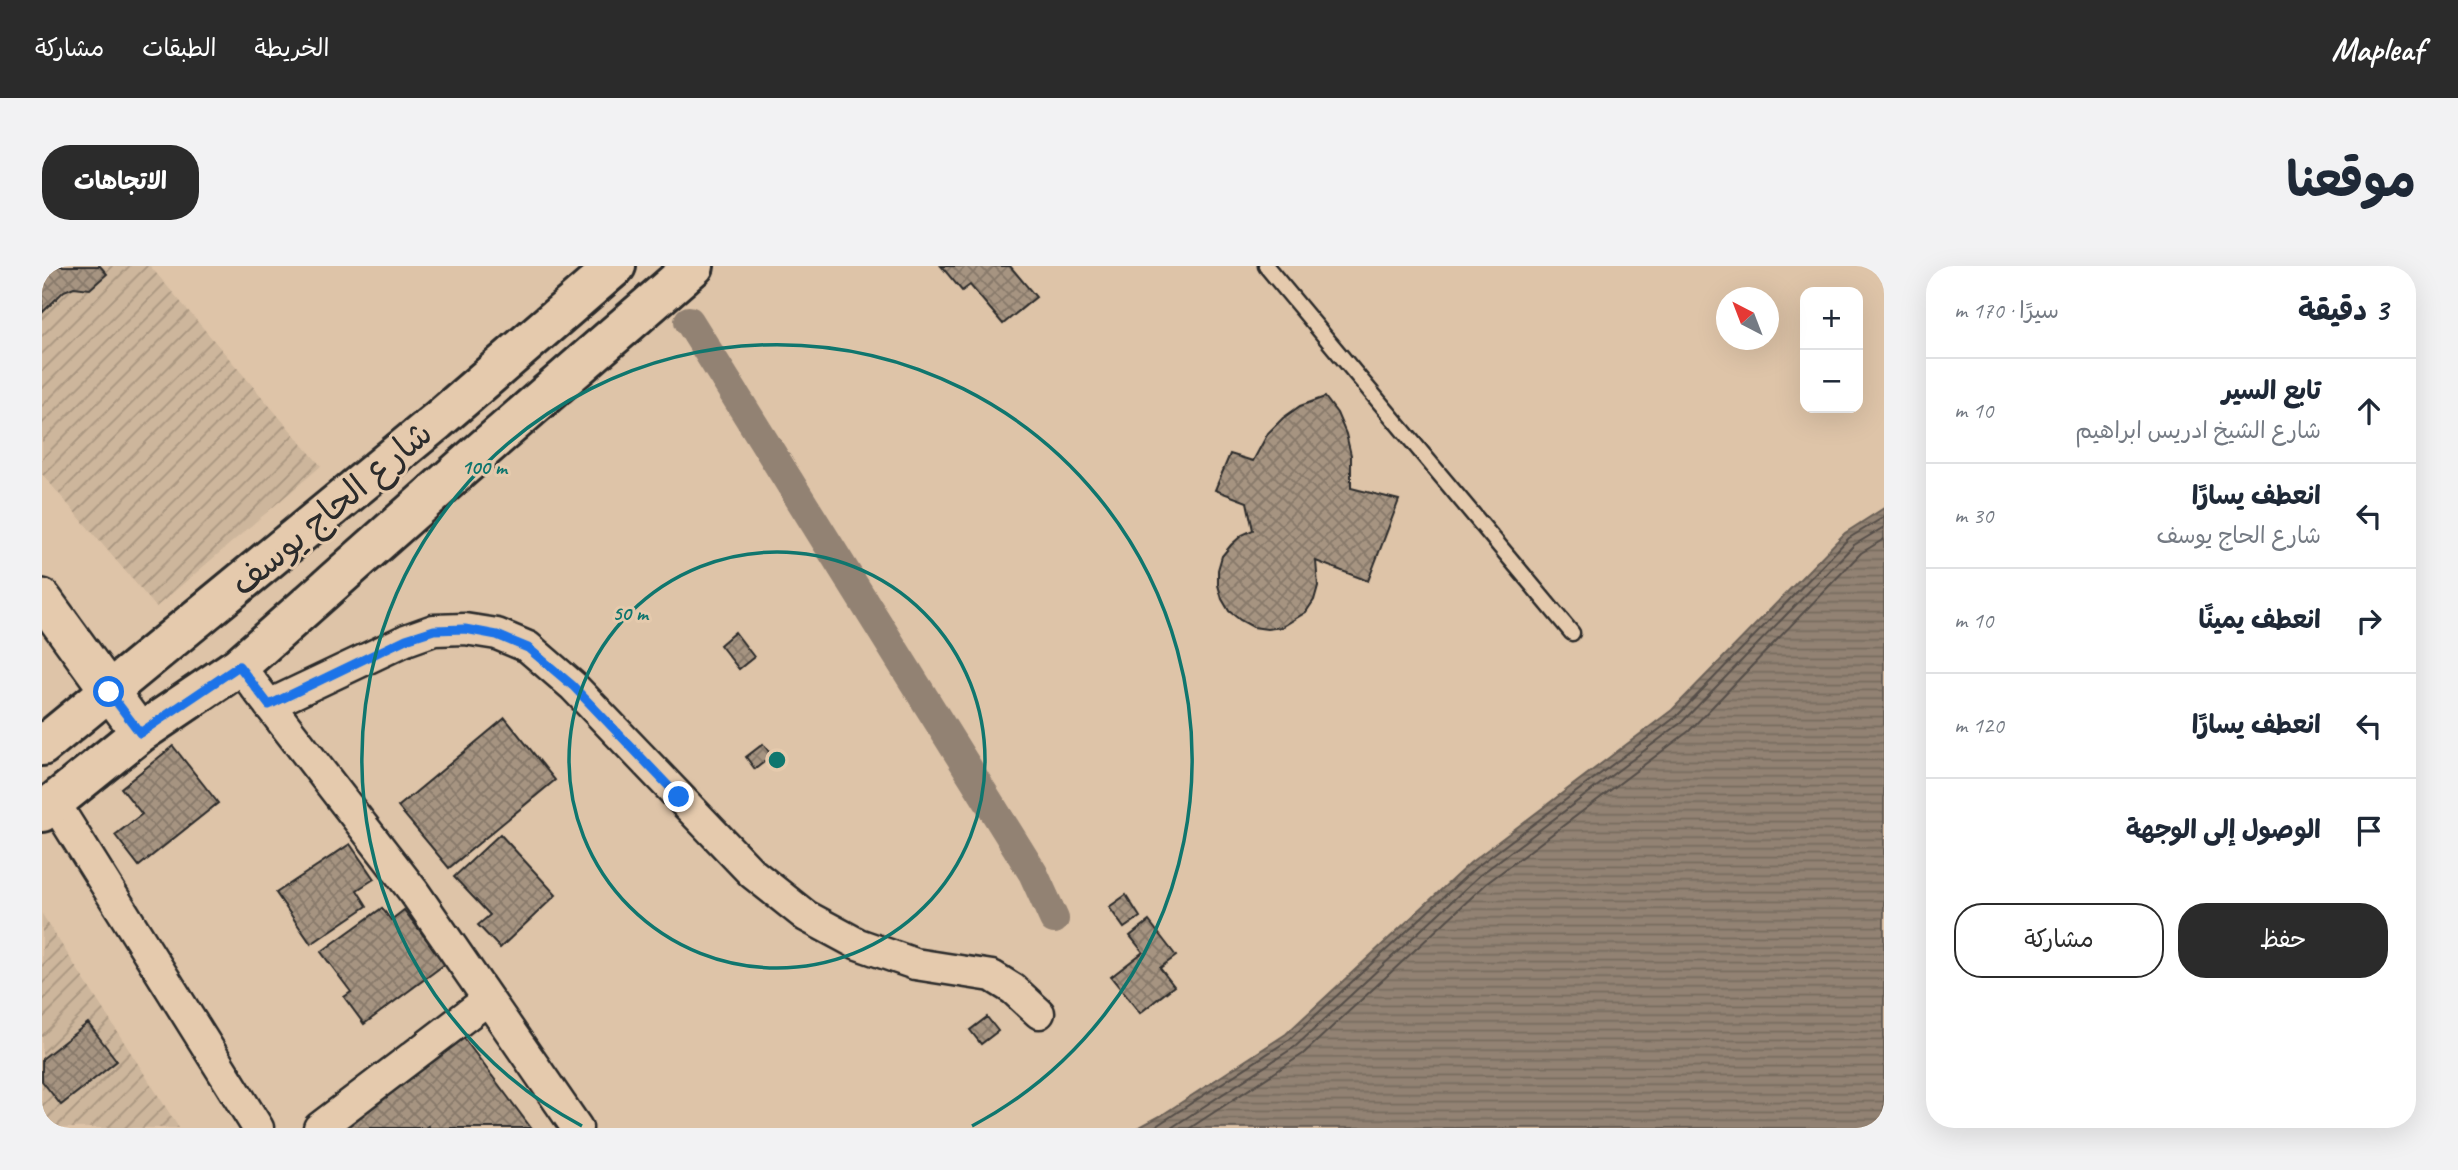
<!DOCTYPE html>
<html lang="ar">
<meta charset="utf-8">
<style>
:root{--surface:#fff;--page:#f2f2f3;--text:#1f2937;--muted:#747a83;--line:#e0e1e3;--accent:#2b2b2b}
body{margin:0;font-family:Caveat,"Playpen Sans Arabic",sans-serif;background:var(--page);color:var(--text);direction:rtl}
.controls{position:absolute;right:21px;top:21px;display:grid;overflow:hidden;border-radius:14px;box-shadow:0 7px 28px #0002}
.controls button{width:63px;height:63px;display:grid;place-items:center;padding:0;border:0;border-bottom:2px solid var(--line);background:var(--surface);color:var(--text);font:35px sans-serif}
.compass{position:absolute;left:1674px;top:21px;width:63px;height:63px;border-radius:50%;background:var(--surface);box-shadow:0 7px 28px #0002;rotate:318deg}
.stop{position:absolute;width:21px;height:21px;margin:-16px;border:5px solid #1a73e8;border-radius:50%;background:#fff}
.stop.end{background:#1a73e8;border-color:#fff;box-shadow:0 2px 7px #0008}
.list{margin:0;padding:0;list-style:none}
h2{display:flex;justify-content:space-between;align-items:center;height:91px;margin:0;padding:0 28px;font-size:30px}
h2 small{font-size:23px;font-weight:400;color:var(--muted)}
.list li{display:grid;grid-template-columns:46px 1fr auto;gap:21px;align-items:center;box-sizing:border-box;height:105px;padding:0 28px;border-top:2px solid var(--line)}
.list b{display:block;font-size:26px;white-space:nowrap}
.list p{margin:0;font-size:23px;white-space:nowrap;color:var(--muted)}
.list em{font-size:23px;font-style:normal;color:var(--muted)}
.actions{display:flex;gap:14px;padding:21px 28px}
.actions a{flex:1;padding:16px 0;border:2px solid var(--accent);border-radius:28px;text-align:center;font-size:24px;color:var(--accent)}
.actions .main{background:var(--accent);color:#fff}
.icon{flex:none;width:38px;height:38px;fill:none;stroke:currentColor;stroke-width:2;stroke-linecap:round;stroke-linejoin:round}
.map{position:relative;flex:none;width:1842px;height:862px;overflow:hidden;direction:ltr;border-radius:28px}
header{display:flex;align-items:center;gap:42px;box-sizing:border-box;height:98px;padding:0 35px;background:var(--accent);color:#fff}
header strong{font-size:33px}
nav{display:flex;gap:38px;margin-inline-start:auto;font-size:24px}
.intro{display:flex;align-items:center;justify-content:space-between;box-sizing:border-box;height:168px;padding:0 42px}
h1{margin:0;font-size:49px}
.button{padding:18px 32px;border-radius:28px;background:var(--accent);color:#fff;font-size:24px;font-weight:700}
main{display:flex;gap:42px;padding:0 42px}
aside{flex:1;background:var(--surface);border-radius:28px;box-shadow:0 7px 28px #0002}
.map>svg:first-child{display:block}
.industrial{fill:url(#industrial-furrows)}
.water{fill:url(#water-rules);stroke:#695f56;stroke-width:2}
.lines{fill:none;stroke-linecap:round;stroke-linejoin:round}
.shore{stroke:#544e48;stroke-width:2}
.canal{stroke:#928273;stroke-width:30}
.building{fill:url(#building-cross-hatch);stroke:#2b2b2b;stroke-width:2}
.service-casing{stroke:#2b2b2b;stroke-width:19}
.minor-casing{stroke:#2b2b2b;stroke-width:35}
.tertiary-casing{stroke:#2b2b2b;stroke-width:42}
.secondary-casing{stroke:#2b2b2b;stroke-width:44}
.service{stroke:#e5caad;stroke-width:14}
.minor{stroke:#e5caad;stroke-width:30}
.tertiary{stroke:#e5caad;stroke-width:37}
.secondary{stroke:#e5caad;stroke-width:38}
.route{stroke:#1a73e8;stroke-width:9}
.ring{fill:none;stroke:#0f766e;stroke-width:3.5}
.labels{text-anchor:middle;stroke-width:6;stroke-linejoin:round;paint-order:stroke}
.street-label{font-size:35px;fill:#2b2b2b;stroke:#e5caad}
.centre{fill:#0f766e;stroke:#e5caad;stroke-width:3.5}
.ring-label{font-size:21px;text-anchor:middle;font-weight:bold;fill:#0f766e;stroke:#e5caad;stroke-width:6;stroke-linejoin:round;paint-order:stroke}
</style>
<header>
<strong>Mapleaf</strong>
<nav><a>الخريطة</a><a>الطبقات</a><a>مشاركة</a></nav>
</header>
<div class="intro"><h1>موقعنا</h1><a class="button">الاتجاهات</a></div>
<main>
<aside>
<h2>3 دقيقة<small>سيرًا · 170 m</small></h2>
<ul class="list">
<li><svg class="icon" aria-label="ahead" viewBox="0 0 24 24"><path d="M12 20V5M6 11l6-6 6 6"/></svg><div><b>تابع السير</b><p>شارع الشيخ ادريس ابراهيم</p></div><em>10 m</em></li>
<li><svg class="icon" aria-label="left" viewBox="0 0 24 24"><path d="M17 20v-9H6M10 6l-5 5 5 5"/></svg><div><b>انعطف يسارًا</b><p>شارع الحاج يوسف</p></div><em>30 m</em></li>
<li><svg class="icon" aria-label="right" viewBox="0 0 24 24"><path d="M7 20v-9h11M14 6l5 5-5 5"/></svg><div><b>انعطف يمينًا</b></div><em>10 m</em></li>
<li><svg class="icon" aria-label="left" viewBox="0 0 24 24"><path d="M17 20v-9H6M10 6l-5 5 5 5"/></svg><div><b>انعطف يسارًا</b></div><em>120 m</em></li>
<li><svg class="icon" aria-label="arrive" viewBox="0 0 24 24"><path d="M6 21V4h12l-3 4 3 4H6"/></svg><div><b>الوصول إلى الوجهة</b></div></li>
</ul>
<div class="actions"><a class="main">حفظ</a><a>مشاركة</a></div>
</aside>
<div class="map">
<svg width="1842" height="862" viewBox="0 0 1842 862">
<defs>
<pattern id="industrial-furrows" width="10" height="10" patternUnits="userSpaceOnUse" patternTransform="scale(1.75)"><rect width="10" height="10" fill="#cdb69c"/><path d="M-1 1l2-2M0 10L10 0M9 11l2-2" fill="none" stroke="#a7947f"/></pattern>
<pattern id="water-rules" width="6" height="5" patternUnits="userSpaceOnUse" patternTransform="scale(1.75)"><rect width="6" height="5" fill="#928273"/><path d="M0 2.5h6" fill="none" stroke="#776b5f"/></pattern>
<pattern id="building-cross-hatch" width="8" height="8" patternUnits="userSpaceOnUse" patternTransform="scale(1.75)"><rect width="8" height="8" fill="#a69481"/><path d="M0 0l8 8M0 8l8-8" fill="none" stroke="#87796a"/></pattern>
</defs>
<rect width="100%" height="100%" fill="#dec4a8"/>
<filter id="ink" filterUnits="userSpaceOnUse"><feTurbulence type="fractalNoise" baseFrequency=".0143" numOctaves="2"/><feDisplacementMap in="SourceGraphic" scale="14" xChannelSelector="R" yChannelSelector="G"/><feConvolveMatrix kernelMatrix="1 2 1 2 8 2 1 2 1" color-interpolation-filters="sRGB"/></filter>
<g filter="url(#ink)">
<path class="industrial" d="M0 0H108L279 200 114 341 0 208Z
M0 648 137 862H0Z"/>
<path class="water" d="M1842 242V862H1096L1120 849 1244 768 1428 597 1630 444 1803 267Z"/>
<g class="lines">
<path class="shore" d="M1111 862 1248 773 1433 602 1635 450 1807 272 1842 251
M1129 862 1254 780 1438 609 1640 456 1812 279 1842 261
M1148 862 1261 788 1445 617 1647 465 1819 287 1842 273"/>
<path class="canal" d="M647 55 991 607 1012 653"/>
</g>
<path class="building" d="M0 0H58L65 8 48 23 32 21 22 25 0 47Z
M899 0H968L994 31 961 58 928 19 920 25Z
M1283 131 1295 147 1304 168 1309 189V222L1357 234 1326 315 1274 295 1276 320 1272 334 1264 346 1240 361 1225 363 1211 361 1198 354 1187 345 1180 333 1176 319V304L1180 290 1189 279 1200 269 1211 264 1205 236 1173 224 1188 188 1211 195 1226 167 1241 152 1258 140Z
M693 366 712 391 697 403 678 379Z
M463 452 513 514 407 602 356 541Z
M721 478 730 490 713 503 704 491Z
M131 480 176 537 97 600 73 569 100 548 79 522Z
M458 568 514 629 458 682 436 659 448 649 412 611Z
M308 578 332 613 315 624 325 640 269 678 234 627Z
M1084 629 1098 651 1082 662 1067 641Z
M340 642 349 654 362 644 403 698 322 758 302 731 309 726 279 686Z
M1107 655 1134 690 1118 702 1132 720 1098 747 1069 711 1101 686 1088 670Z
M945 751 956 765 939 778 928 764Z
M46 757 75 795 19 839 0 815V793Z
M421 771 489 862H387L386 860 383 862H300Z"/>
<g class="lines">
<g class="service-casing">
<path id="service" d="M1224 0 1530 367"/>
</g>
<g class="minor-casing">
<path id="minor" d="M197 400 372 626 535 862
M227 439 364 374 392 364 423 363 455 368 486 381 531 420 710 607 764 650 816 678 873 698 950 710 971 723 997 747
M12 536 216 862
M277 862 445 734"/>
</g>
<g class="tertiary-casing">
<path id="tertiary" d="M0 332 98 467"/>
</g>
<g class="secondary-casing">
<path id="secondary" d="M0 480 395 155 574 0
M0 546 98 467 197 400 422 200 652 0"/>
</g>
<use href="#service" class="service"/>
<use href="#minor" class="minor"/>
<use href="#tertiary" class="tertiary"/>
<use href="#secondary" class="secondary"/>
</g>
</g>
<g class="lines" filter="url(#ink)">
<path class="route" d="M67 426 98 467 197 400 227 439 364 373 392 364 423 363 455 369 486 382 531 420 637 531"/>
</g>
<g class="ring">
<circle cx="735" cy="494" r="208"/>
<path d="M540 860A415 415 0 1 1 930 860"/>
</g>
<g class="labels">
<g class="street-label">
<text transform="translate(289 242) rotate(-40)" y="12">شارع الحاج يوسف</text>
</g>
</g>
<circle cx="735" cy="494" r="10" class="centre"/>
<g class="ring-label">
<text x="442" y="208">100 m</text>
<text x="588" y="354">50 m</text>
</g>
</svg>
<div class="controls">
<button>+</button>
<button>−</button>
</div>
<svg class="compass" viewBox="-18 -18 36 36"><path d="M0-13l5 13h-10z" fill="#e53935"/><path d="M0 13l5-13h-10z" fill="#747a83"/></svg>
<div class="stop" style="left:67px;top:426px"></div>
<div class="stop end" style="left:637px;top:531px"></div>
</div>
</main>
